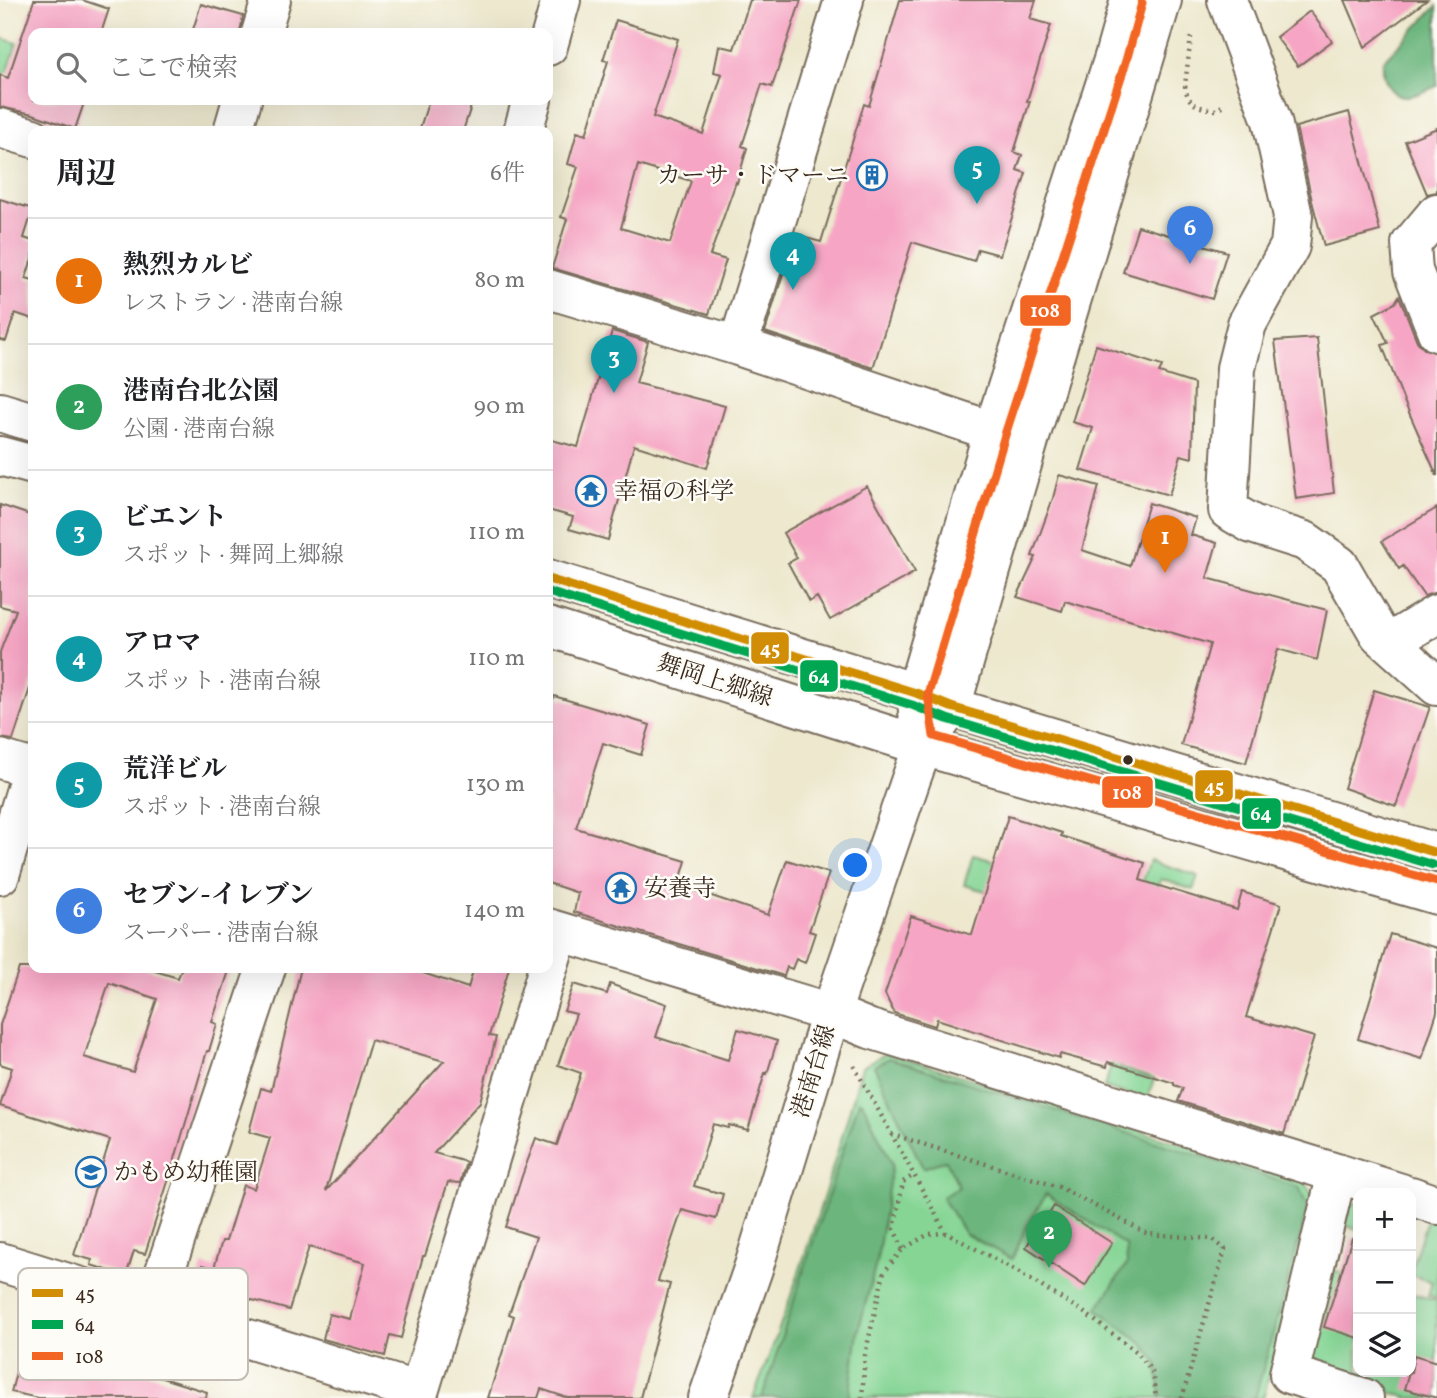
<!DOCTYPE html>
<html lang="ja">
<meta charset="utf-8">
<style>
:root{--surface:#fff;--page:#f6f6f6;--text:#202124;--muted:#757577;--line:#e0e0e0;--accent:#1f6fb2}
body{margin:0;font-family:Vollkorn,"Noto Serif JP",serif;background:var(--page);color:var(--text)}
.controls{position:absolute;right:21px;bottom:21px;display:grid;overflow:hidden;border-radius:14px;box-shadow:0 7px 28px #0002}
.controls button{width:63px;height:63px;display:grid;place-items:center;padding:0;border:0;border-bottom:2px solid var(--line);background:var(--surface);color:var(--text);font:35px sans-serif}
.you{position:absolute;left:856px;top:866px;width:24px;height:24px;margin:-18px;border:5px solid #fff;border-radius:50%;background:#1a73e8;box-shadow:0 0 0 10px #1a73e833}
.badge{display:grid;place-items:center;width:46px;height:46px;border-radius:50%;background:var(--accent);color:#fff;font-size:23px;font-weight:700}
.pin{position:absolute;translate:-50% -58px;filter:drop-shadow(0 2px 4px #0008)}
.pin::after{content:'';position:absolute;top:37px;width:24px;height:21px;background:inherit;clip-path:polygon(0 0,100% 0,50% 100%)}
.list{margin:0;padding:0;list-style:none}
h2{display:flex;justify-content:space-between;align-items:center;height:91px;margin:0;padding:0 28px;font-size:30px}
h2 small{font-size:23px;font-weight:400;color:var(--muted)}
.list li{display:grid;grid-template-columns:46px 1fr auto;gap:21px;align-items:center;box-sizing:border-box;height:126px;padding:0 28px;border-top:2px solid var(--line)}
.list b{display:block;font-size:26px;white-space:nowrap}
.list p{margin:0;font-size:23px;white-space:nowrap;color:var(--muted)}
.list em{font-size:23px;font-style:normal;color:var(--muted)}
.icon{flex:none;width:38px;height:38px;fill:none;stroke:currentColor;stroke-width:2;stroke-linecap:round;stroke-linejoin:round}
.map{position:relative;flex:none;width:1437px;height:1398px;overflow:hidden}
.search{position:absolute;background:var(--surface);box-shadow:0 7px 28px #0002;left:28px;top:28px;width:525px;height:77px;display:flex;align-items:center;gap:18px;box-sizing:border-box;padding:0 24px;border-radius:14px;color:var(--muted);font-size:26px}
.panel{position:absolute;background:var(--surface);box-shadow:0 7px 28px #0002;left:28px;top:126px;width:525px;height:847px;border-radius:14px}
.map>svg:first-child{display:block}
.green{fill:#86d595;stroke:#60805a;stroke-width:2}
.forest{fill:#6cb67e;stroke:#54704e;stroke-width:2}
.building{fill:#f6a6c4;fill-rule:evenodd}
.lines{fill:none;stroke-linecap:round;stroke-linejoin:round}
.minor-casing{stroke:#796c5c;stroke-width:42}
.path{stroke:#796c5c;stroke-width:4.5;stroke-dasharray:2 5;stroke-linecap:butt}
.minor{stroke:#fff;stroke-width:38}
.bus-1-casing{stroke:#fdfcf7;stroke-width:14}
.bus-2-casing{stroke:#fdfcf7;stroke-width:14}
.bus-3-casing{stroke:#fdfcf7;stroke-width:14}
.bus-1{stroke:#d18d06;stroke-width:9}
.bus-2{stroke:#00a651;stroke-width:9}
.bus-3{stroke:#f26522;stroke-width:9}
.bus-dot{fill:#3b2a1e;stroke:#fdfcf7;stroke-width:2.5}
.labels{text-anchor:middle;stroke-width:5;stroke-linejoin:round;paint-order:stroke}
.poi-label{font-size:24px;fill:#3b2a1e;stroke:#fdfcf7;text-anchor:start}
.street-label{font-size:24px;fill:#3b2a1e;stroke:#fdfcf7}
.key{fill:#fdfcf7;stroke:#c3bdb6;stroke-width:2}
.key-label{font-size:19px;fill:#3b2a1e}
.line-badge{stroke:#fdfcf7;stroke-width:2.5}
.badge-label{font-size:19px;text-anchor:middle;font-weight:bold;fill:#fff}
</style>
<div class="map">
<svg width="1437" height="1398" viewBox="0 0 1437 1398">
<rect width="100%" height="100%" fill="#fdfcf7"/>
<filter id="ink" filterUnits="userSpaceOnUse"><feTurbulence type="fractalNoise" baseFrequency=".0143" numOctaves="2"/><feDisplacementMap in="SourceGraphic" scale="14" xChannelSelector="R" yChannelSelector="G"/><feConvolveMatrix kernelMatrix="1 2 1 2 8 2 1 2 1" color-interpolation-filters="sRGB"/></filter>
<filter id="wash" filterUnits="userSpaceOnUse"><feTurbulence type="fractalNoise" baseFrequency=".00686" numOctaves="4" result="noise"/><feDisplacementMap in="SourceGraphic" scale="28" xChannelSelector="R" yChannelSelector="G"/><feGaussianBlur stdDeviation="1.57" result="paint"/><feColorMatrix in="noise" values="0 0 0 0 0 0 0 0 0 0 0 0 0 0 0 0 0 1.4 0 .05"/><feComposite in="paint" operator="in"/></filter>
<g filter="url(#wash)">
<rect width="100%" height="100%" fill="#ede8ce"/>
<path class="green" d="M0 38 17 43 7 73 0 71Z
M973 855 998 862 989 892 964 885Z
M1150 860 1198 876 1193 890 1161 879 1155 898 1113 969Z
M887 1053 1305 1182 1316 1202 1263 1398H753C796 1290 831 1178 862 1067Z
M1114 1057 1122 1060 1120 1068 1154 1079 1147 1100 1104 1087Z
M1358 1201V1224L1357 1229 1344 1225 1350 1206Z
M1427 1219 1437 1222V1298L1428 1295 1432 1282 1411 1275V1269Z
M1333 1270 1358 1277V1372H1411V1293L1437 1301V1398H1409L1313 1369 1308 1353Z"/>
<path class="forest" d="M1437 6V86C1427 90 1415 97 1404 96 1387 95 1382 74 1383 61Z
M889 1058 1299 1187 1308 1208 1255 1398H1161L1157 1363 1144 1344 1097 1309 1127 1264 1126 1246 1046 1194 1025 1230 1012 1259 965 1234 942 1197 959 1187 946 1160 923 1168 874 1066Z
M859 1101 863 1103 892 1164 877 1260 858 1332 849 1398H762Z"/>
<g id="blocks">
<path class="building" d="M34 0H82L109 9 101 33H33V100H85L75 129 33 114 0 107V75L8 78Z
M750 0H801L772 87 762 84 742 146 747 148 737 183 736 182 710 255 726 260 709 314 552 268 567 219 561 217 578 167 568 164 577 132 586 135 608 61 603 60 616 20 678 39 653 117 703 134 722 74 714 72 719 46 734 49ZM638 165 691 181 670 243 621 228Z
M900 0H1036L1030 19 1051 25 1027 101H1030L1014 152 1022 155 1017 170 1026 173 1000 255 978 249 974 261 912 242 873 368 765 332 795 235 821 242 864 104 869 106Z
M1345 0H1427L1365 47Z
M201 4 243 16 240 33H192Z
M1310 11 1332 41 1298 66 1276 37Z
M429 100H473L463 131H419Z
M1349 112 1380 231 1324 246 1312 201 1296 127Z
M1437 128V192L1427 194 1405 141Z
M0 199 33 209 24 238 33 241V255L26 278 33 280V319L15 313 6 341 0 340Z
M1138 226 1227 252 1212 299 1123 272Z
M1399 296 1417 341 1424 349 1437 353V476L1404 401 1382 345 1388 343 1374 314 1395 303Z
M612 331 648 342 636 383 725 406 707 468 634 445 608 540 569 529 573 517 548 510V439L578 447Z
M1317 338 1334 493 1296 499 1275 341Z
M1096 345 1162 366 1159 373 1194 384 1192 458 1181 455 1169 495 1080 470 1093 428 1072 422Z
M1059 475 1099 486 1082 550 1130 566 1149 503 1196 518 1191 535 1217 543 1207 578 1327 610 1317 660 1278 649 1246 763 1181 745 1210 644 1065 601 1062 611 1017 597 1036 557 1032 556 1053 498Z
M867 486 915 572 830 620 817 597 809 602 788 563 797 558 783 533Z
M0 505 33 516V679L13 740 0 738V652L16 610 0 606Z
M1437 508V592L1424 596 1403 566 1399 569 1382 541Z
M1374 690 1430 707 1396 806 1344 788Z
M554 696 650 725 641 755 603 743 576 828 686 861 679 885 768 915 787 860 829 873 809 931 815 933 805 963 796 959 792 969 787 967 784 976 574 912 578 893 548 883V715Z
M1008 816 1062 833 1061 836 1145 863 1140 880 1237 910 1242 892 1281 904 1246 1017 1314 1037 1284 1134 1178 1101 1183 1088 1174 1085V1083L1108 1062 1107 1067 1060 1054 1059 1058 937 1019 935 1026 894 1013 885 994 911 916 972 935Z
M1390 934 1437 948V1012L1422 1059 1358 1039Z
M19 968H145L178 978 182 968H230L212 1022 217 1024 209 1051H207L172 1169 145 1254 134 1251 126 1276 91 1265 92 1260 74 1255 110 1140 0 1106 12 1068 0 1064V1025ZM109 983 157 999 133 1072 84 1057Z
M301 968H408L468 988 474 968H509L489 1036 496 1037 480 1102 434 1153 466 1162 460 1183 448 1182 425 1256H423L401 1338 390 1335 385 1356 323 1339 329 1314 350 1319 365 1263 309 1247 289 1310 245 1298 241 1313 194 1299 202 1265 214 1268 222 1241H226L243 1185 254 1189 270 1138 249 1132 261 1088 271 1091ZM371 1040 444 1061 326 1191Z
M574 984 607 994 610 984 667 1004 656 1037 728 1060 738 1029 777 1041 767 1074 765 1073 748 1130 729 1125 728 1128 713 1124 694 1186 723 1194 716 1219 682 1210 658 1281 670 1284 640 1398H568L541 1389 538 1398H488L514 1316 509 1314 536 1237 506 1227 522 1176 536 1138 557 1145 581 1073 558 1065 576 1014 564 1011Z
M1054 1206 1112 1243 1085 1286 1026 1247 1047 1214H1049Z
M1352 1238 1358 1239V1338L1324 1327Z
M95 1341 122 1350 117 1364 207 1392 206 1398H38L11 1392 24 1342 89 1359Z
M1414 1355 1437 1362V1398L1404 1389 1409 1372H1411Z"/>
</g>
</g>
<g filter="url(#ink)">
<use href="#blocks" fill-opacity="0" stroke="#796c5c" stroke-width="2"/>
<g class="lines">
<g class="minor-casing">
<path id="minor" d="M1227 0 1272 121 1293 216 1290 246 1247 324 1236 368 1228 510 1252 524 1305 541 1339 565 1379 634 1437 686
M261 33 271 0
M548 46 561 0
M0 128 33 138
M233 131 242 100
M523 131 532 100
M1437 213 1411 244 1413 271 1437 332
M548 289 738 346 1016 439
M738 346 844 0
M0 412 33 422
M0 456 33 465
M548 579 916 693 951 707 1437 853
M548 627 923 746 1437 895
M1389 643 1437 614
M919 720 916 693 993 431 1114 57 1130 0
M0 759 33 769
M0 875 33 766
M548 928 831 1013 870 1029 1401 1193
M1337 1173 1289 1374 1364 1398
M1411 1196 1437 1205
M0 1262 419 1392 559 932
M152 1310 266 968
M708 1398 754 1266 831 1013 911 779 923 746 951 707 958 683 1028 444 1162 0"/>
</g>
<path class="path" d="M1191 37 1185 85C1187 105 1199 108 1217 110L1226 103
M854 1066 946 1233
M891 1134 1059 1187 1148 1234 1212 1239 1225 1249 1182 1398
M903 1249 894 1229 903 1182 914 1175
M862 1398 865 1355 884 1272 903 1249 929 1234 946 1233 1006 1265 1082 1311 1138 1353 1152 1372 1156 1398"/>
<use href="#minor" class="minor"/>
<g class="bus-1-casing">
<path id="bus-1" d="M548 579 916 693 951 707 1437 853"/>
</g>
<g class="bus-2-casing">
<path id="bus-2" d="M548 592 912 705 947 719 1433 865"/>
</g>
<g class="bus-3-casing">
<path id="bus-3" d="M1142 3 1126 61 1005 435 928 694 934 736 1437 882"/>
</g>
<use href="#bus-1" class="bus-1"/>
<use href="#bus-2" class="bus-2"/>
<use href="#bus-3" class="bus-3"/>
</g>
</g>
<defs>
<g id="building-ring" transform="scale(1.575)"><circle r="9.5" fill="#fdfcf7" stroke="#1f6fb2" stroke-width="1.5"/><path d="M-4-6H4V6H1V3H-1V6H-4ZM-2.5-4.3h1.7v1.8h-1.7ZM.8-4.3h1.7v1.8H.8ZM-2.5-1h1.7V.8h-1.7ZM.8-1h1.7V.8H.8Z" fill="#1f6fb2"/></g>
<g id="temple-ring" transform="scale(1.575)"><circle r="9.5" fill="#fdfcf7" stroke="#1f6fb2" stroke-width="1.5"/><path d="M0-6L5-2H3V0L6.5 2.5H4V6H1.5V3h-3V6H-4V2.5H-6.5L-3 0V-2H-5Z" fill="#1f6fb2"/></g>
<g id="school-ring" transform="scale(1.575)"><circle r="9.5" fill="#fdfcf7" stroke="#1f6fb2" stroke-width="1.5"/><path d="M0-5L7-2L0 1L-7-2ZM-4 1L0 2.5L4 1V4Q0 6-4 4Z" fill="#1f6fb2"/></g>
</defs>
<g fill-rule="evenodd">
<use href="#building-ring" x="872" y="175"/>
<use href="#temple-ring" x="591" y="491"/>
<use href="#temple-ring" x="621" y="888"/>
<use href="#school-ring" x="91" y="1172"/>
</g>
<circle class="bus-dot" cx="1128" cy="760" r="6"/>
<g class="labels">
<g class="poi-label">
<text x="849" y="183" text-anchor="end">カーサ・ドマーニ</text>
<text x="614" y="499">幸福の科学</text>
<text x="644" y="896">安養寺</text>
<text x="114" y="1180">かもめ幼稚園</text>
</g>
<g class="street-label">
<text transform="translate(715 680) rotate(18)" y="8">舞岡上郷線</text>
<text transform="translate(813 1071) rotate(-73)" y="8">港南台線</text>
</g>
</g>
<rect x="18" y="1268" width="230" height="112" rx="10" class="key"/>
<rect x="32" y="1289" width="31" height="8" fill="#d18d06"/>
<rect x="32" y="1320" width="31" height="9" fill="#00a651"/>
<rect x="32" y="1352" width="31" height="8" fill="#f26522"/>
<g class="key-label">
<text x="75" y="1300">45</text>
<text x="75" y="1331">64</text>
<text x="75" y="1363">108</text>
</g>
<g class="line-badge">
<rect x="1019" y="294" width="53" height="33" rx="7" fill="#f26522"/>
<rect x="750" y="631" width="40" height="34" rx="7" fill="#d18d06"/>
<rect x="799" y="659" width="40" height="34" rx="7" fill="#00a651"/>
<rect x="1194" y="769" width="40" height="34" rx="7" fill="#d18d06"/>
<rect x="1101" y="775" width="53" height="34" rx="7" fill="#f26522"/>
<rect x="1241" y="797" width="41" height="33" rx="7" fill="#00a651"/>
</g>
<g class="badge-label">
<text x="1045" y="317">108</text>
<text x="770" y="655">45</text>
<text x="819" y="683">64</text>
<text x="1214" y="793">45</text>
<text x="1127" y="799">108</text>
<text x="1261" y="820">64</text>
</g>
</svg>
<div class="controls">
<button>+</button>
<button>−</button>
<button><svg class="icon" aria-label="layers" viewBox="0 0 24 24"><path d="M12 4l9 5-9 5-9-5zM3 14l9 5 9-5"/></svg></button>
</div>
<div class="you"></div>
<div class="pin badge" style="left:1165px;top:573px;background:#e8710a">1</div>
<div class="pin badge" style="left:1049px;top:1268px;background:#2e9e5b">2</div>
<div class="pin badge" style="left:614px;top:393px;background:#0f9aa8">3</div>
<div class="pin badge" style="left:793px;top:290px;background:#0f9aa8">4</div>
<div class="pin badge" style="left:977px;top:204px;background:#0f9aa8">5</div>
<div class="pin badge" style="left:1190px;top:264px;background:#3f7fe0">6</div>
<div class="search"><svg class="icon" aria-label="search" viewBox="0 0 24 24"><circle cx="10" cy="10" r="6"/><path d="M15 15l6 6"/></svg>ここで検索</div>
<section class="panel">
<h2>周辺<small>6件</small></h2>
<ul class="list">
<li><span class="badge" style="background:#e8710a">1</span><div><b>熱烈カルビ</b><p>レストラン · 港南台線</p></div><em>80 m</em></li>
<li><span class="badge" style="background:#2e9e5b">2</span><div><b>港南台北公園</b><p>公園 · 港南台線</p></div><em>90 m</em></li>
<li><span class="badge" style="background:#0f9aa8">3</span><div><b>ビエント</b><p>スポット · 舞岡上郷線</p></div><em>110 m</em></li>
<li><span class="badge" style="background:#0f9aa8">4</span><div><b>アロマ</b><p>スポット · 港南台線</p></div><em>110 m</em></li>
<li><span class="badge" style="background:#0f9aa8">5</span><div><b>荒洋ビル</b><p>スポット · 港南台線</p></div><em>130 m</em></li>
<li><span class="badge" style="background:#3f7fe0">6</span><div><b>セブン-イレブン</b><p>スーパー · 港南台線</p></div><em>140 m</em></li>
</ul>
</section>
</div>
